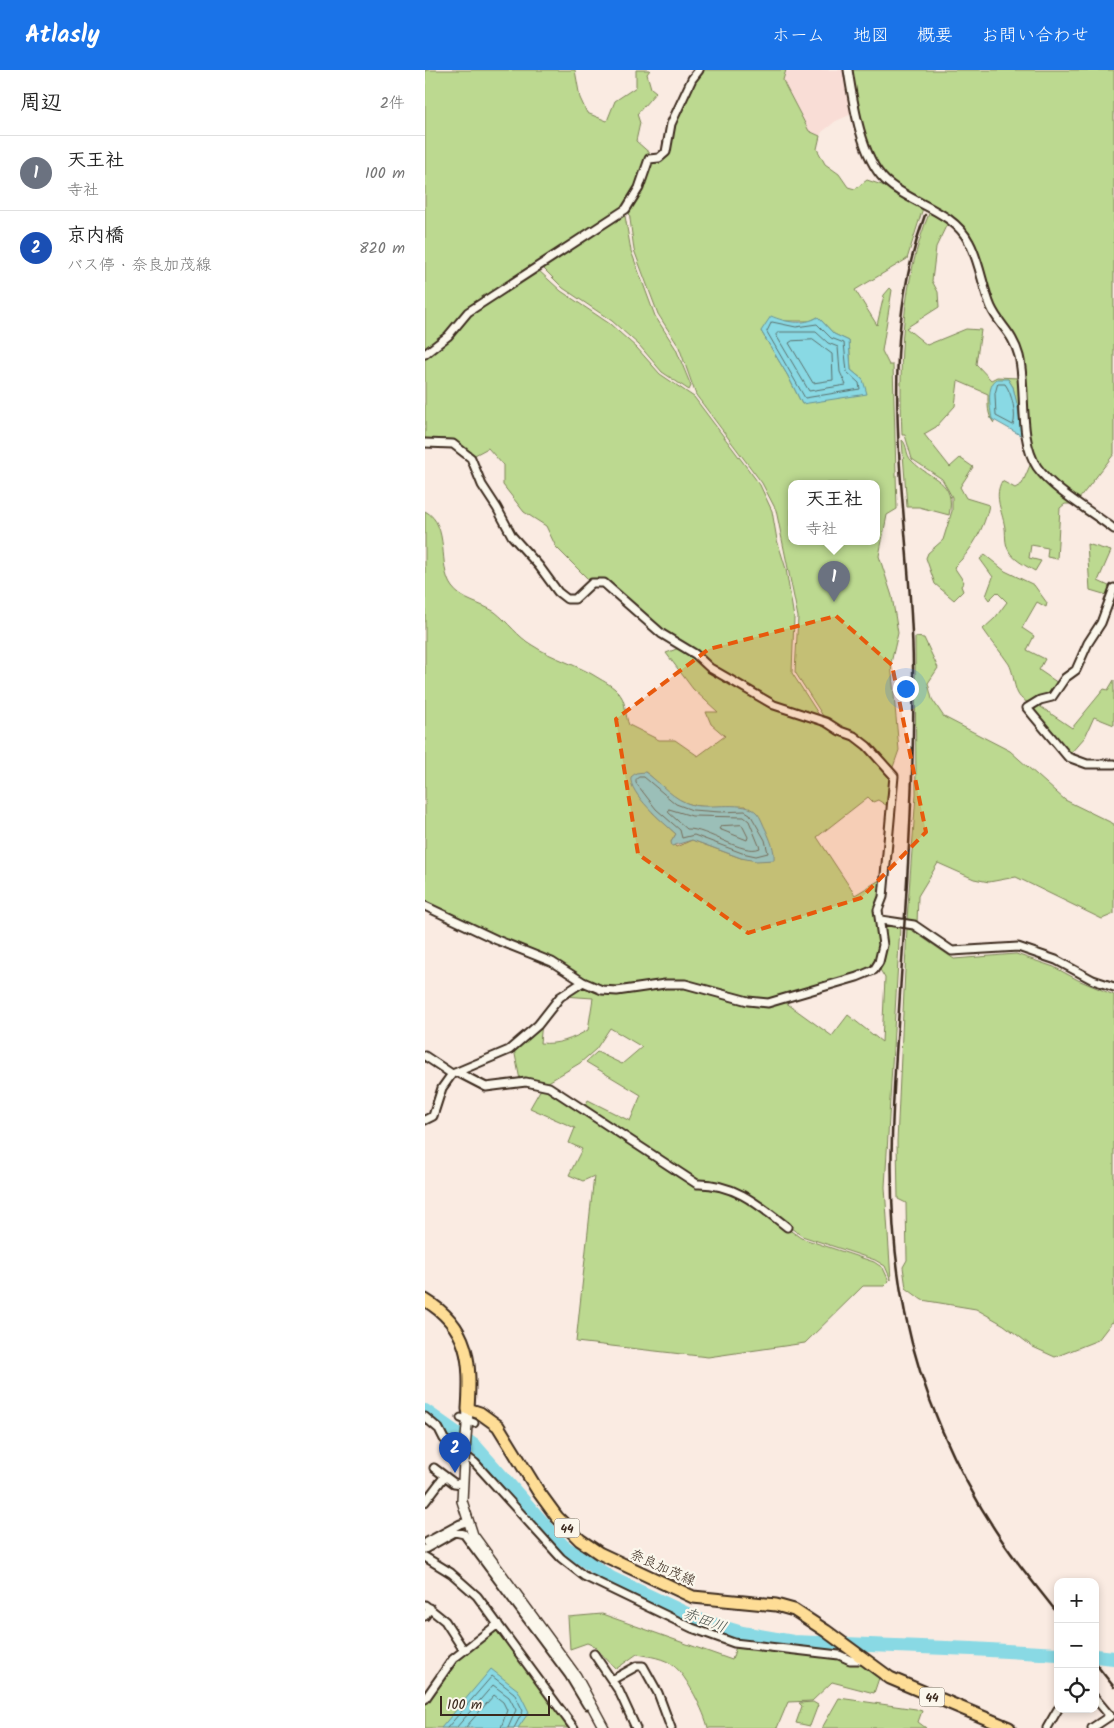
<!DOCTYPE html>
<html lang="ja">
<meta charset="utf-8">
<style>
:root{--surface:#fff;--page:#f2f2f2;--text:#222;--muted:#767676;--line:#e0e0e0;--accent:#1a73e8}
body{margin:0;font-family:Kalam,"Klee One",sans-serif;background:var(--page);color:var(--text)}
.controls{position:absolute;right:15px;bottom:15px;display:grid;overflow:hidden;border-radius:10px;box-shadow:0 2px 8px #0003}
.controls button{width:45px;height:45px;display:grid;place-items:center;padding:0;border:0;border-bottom:1px solid var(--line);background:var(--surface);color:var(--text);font:25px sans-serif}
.scale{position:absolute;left:15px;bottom:12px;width:110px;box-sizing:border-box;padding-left:5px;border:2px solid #3b2a1e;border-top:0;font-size:14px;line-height:18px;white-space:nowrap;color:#3b2a1e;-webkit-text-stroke:4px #fbf7ec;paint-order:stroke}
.you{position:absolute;left:480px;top:618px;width:18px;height:18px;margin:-12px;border:4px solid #fff;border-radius:50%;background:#1a73e8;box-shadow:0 0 0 8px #1a73e833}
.badge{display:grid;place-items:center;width:32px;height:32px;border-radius:50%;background:var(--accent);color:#fff;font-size:16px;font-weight:700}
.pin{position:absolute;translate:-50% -41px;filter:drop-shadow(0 1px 2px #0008)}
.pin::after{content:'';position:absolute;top:26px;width:18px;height:15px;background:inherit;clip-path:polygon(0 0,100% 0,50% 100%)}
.popup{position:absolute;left:363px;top:410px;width:92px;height:65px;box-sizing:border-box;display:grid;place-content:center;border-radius:10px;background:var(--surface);filter:drop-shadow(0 1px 4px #0005);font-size:16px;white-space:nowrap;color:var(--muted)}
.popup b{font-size:19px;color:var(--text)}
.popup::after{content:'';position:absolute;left:50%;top:100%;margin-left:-10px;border:10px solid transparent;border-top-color:var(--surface)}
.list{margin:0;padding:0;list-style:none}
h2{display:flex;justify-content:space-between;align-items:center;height:65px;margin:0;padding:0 20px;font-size:21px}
h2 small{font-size:16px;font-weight:400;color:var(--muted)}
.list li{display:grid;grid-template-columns:32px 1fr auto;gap:15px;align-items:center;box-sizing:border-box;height:75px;padding:0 20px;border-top:1px solid var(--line)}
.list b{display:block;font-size:19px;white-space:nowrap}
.list p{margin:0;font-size:16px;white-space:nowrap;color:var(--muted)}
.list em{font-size:16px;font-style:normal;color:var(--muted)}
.icon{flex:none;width:28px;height:28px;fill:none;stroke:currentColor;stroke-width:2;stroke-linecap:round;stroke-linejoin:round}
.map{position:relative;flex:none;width:689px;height:1658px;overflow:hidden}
header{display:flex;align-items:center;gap:30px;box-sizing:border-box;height:70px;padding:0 25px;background:var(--accent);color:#fff}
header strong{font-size:24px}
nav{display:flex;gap:28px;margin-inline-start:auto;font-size:18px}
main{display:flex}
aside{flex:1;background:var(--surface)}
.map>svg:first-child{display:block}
.built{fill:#f9ddd6}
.green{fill:#bcd990;stroke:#7c8257;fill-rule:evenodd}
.water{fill:#89d9e4;stroke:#6a9395}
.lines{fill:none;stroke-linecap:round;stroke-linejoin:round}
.shore{stroke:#5a706d;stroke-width:1}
.river{stroke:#89d9e4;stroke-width:14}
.minor-casing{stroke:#3b2a1e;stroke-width:11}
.tertiary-casing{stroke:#3b2a1e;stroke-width:12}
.primary-casing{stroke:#3b2a1e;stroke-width:15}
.minor{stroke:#fbf7ec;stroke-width:7}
.tertiary{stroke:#fbf7ec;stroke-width:9}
.primary{stroke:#fedd96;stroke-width:11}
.rail{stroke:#3b2a1e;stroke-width:2.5}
.tertiary-bridge-casing{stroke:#3b2a1e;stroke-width:12;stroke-linecap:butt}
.tertiary-bridge{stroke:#fbf7ec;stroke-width:9}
.marked{fill:#e8590c;fill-opacity:0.2;stroke:#e8590c;stroke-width:4;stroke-dasharray:10 6;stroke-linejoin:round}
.labels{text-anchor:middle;stroke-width:4.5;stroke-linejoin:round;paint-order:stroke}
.shield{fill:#fbf7ec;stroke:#75685c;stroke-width:1}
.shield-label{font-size:12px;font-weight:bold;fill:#3b2a1e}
.street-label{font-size:14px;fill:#3b2a1e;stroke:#fbf7ec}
.water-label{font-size:15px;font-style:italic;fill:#4e5650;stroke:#fbf7ec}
</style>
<header>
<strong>Atlasly</strong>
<nav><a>ホーム</a><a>地図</a><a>概要</a><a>お問い合わせ</a></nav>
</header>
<main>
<aside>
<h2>周辺<small>2件</small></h2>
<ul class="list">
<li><span class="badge" style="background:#6b7280">1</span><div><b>天王社</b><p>寺社</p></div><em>100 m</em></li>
<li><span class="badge" style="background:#1a4fb4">2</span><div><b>京内橋</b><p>バス停 · 奈良加茂線</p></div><em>820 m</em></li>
</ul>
</aside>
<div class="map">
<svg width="689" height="1658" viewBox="0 0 689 1658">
<rect width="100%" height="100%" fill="#faebe2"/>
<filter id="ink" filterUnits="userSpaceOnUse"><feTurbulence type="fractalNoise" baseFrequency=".02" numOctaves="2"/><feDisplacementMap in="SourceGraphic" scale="10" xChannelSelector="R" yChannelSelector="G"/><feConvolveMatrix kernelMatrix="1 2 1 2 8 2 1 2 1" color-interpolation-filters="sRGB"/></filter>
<g filter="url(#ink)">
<path class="built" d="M361 0H421L429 43 411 51 397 62 395 66 384 61 361 17 358 11Z"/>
<path class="green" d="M0 0H150L155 28 162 43 182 51 190 31 211 17V0H225L222 4 226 18 231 22 212 44 215 53 211 71 228 86 197 139 42 240 21 264 0 281Z
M277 0H361L358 10 361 17 384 61 395 66 392 79 400 94 414 104 423 117 430 119 442 110 463 117 498 138 482 189 430 220 452 255 459 225 465 218 467 220 457 281 464 295H468L472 439 462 445 454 486 467 526 473 563 466 593 474 680 467 700 417 659 400 649 370 602 373 547 351 440 337 413 271 325 254 277 233 244 209 180 204 141 218 116 225 95 242 86C248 56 257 24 277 0ZM393 247 409 264 424 271 426 300 438 310 377 334 363 306 336 261 357 251H385ZM366 413H452V471H366Z
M427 0H689V384L654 429C643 421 630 414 621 403 592 373 606 321 596 283 591 263 576 251 567 234 558 215 556 192 548 172 531 135 479 133 456 101 436 73 432 33 427 0Z
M505 141 523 152 511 177 507 211 513 222 514 237 481 258 502 275 541 259 556 260 551 294 566 310 572 307 593 308 598 368 588 317 583 309 567 349 569 353C562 345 563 334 563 324L533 311 530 336 511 357 499 364 525 397 535 388 548 397 535 417 541 428 564 435C560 457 546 482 529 497L539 512 536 516 538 521 529 530 510 514 501 488 503 483 518 470 527 441V427L517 409 487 389 480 365H477C474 289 476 212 505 141Z
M197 144 200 146 206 181 230 246 251 279 266 316 264 320 237 302 214 275 187 251 138 218 119 199 120 195Z
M112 199 136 221 185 254 212 278 235 304 269 327 335 415 347 441 352 470 361 499 369 548 367 603 396 648 350 633 293 601 249 570 184 513 165 511 131 477 121 456 99 442 78 415V395L63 378 48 386C30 369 24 371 0 371V288L44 244Z
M477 370C483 375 480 385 487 391 505 410 532 410 524 445L494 437H482Z
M606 393 610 400 650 434H640L635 438 632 489 622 487 623 478 606 475 604 488 616 491 610 501C601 496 591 491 585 483 578 472 582 464 579 453 576 439 569 425 577 411L590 418 597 414Z
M0 441C26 455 12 497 27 517 37 531 56 533 70 542 83 552 93 567 107 575 128 589 154 595 175 609 182 613 191 618 196 626 201 633 200 646 204 655L234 670H250L273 686 300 666 286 654 281 642H293L268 619 241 583 254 578 326 623 398 653 434 672 467 707 464 737 453 730 448 732 443 727 392 767 430 825 458 808C457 830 460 872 450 891 442 906 352 932 333 931 309 931 284 915 260 912 242 909 207 917 188 920L177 919 144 900 0 833ZM220 702C232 710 241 723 254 730 274 740 300 737 321 736L345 790 316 788 267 770 251 777 246 772 251 764 227 742Z
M662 474 686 481 673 511 686 517 682 525 665 520Z
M560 485 580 501 609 515 622 533 621 537 612 532 597 558 609 566 602 580 620 589 614 600 633 613 623 625 602 632C587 626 591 607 584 594 576 582 566 571 558 559L570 548 582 532 572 522 564 530 561 526 568 507 555 489Z
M490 567 499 568 513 598 503 613 507 629 519 647 585 681 640 730 689 754V844L677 849 591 807 564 812 549 809 513 793 493 826 492 854 482 850 491 724Z
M689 610V655L669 647 660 667 644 685 610 644 609 638 613 635 647 658 679 619 683 620Z
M461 854 475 856 460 1117 466 1210 460 1196 450 1190 377 1166 323 1127 274 1113 160 1036 163 1030 205 1051 216 1025 161 992 172 982 197 994 217 977 185 958 171 979 155 993 120 1014 95 1010 89 979 117 952 115 973C133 975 147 969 163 960L168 928 138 926 157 915 188 924 240 917 259 916 330 935 360 932 407 966 423 945 457 972 460 908 454 898 460 882Z
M482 857 529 889 591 884 629 897 653 910 689 925V1253L687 1252 673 1270 630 1287 608 1277 579 1255 551 1239 497 1230 481 1218 478 1197 482 1190 481 1133 473 1129 472 1072Z
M117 1017 271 1116 303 1118 376 1168 449 1192 458 1198 464 1211 459 1216H438L380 1273 283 1287 151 1272 169 1106 158 1111 144 1105 157 1079 144 1073 150 1058 105 1038Z
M177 1544 307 1590 312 1573 423 1586 454 1608 449 1623 407 1612 387 1631 363 1632 352 1658H283C280 1643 261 1605 249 1596 240 1588 223 1586 212 1584L191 1599 169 1576 162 1573 145 1579 143 1547Z
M73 1559 143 1653 142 1658H0V1634L18 1604 26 1594 46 1576Z
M414 1628 491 1639 497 1641 493 1652 501 1658H397Z
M388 1632 393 1635 385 1656 371 1653 377 1636 374 1633Z"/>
<path class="water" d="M346 246C360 252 378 256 393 247L409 264 424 271 426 300 438 310 442 324 377 334 363 306 336 261Z
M572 309H583L588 317 593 338 597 366 567 349C565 337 561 316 572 309Z
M220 702C236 713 248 730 268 735 285 739 321 730 332 743 336 747 338 755 341 760 345 769 350 780 349 790L331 791 316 788 267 770 247 776 246 772 251 764C239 753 203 723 206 707L211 703Z
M66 1599 93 1620 104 1642 93 1658H16Z"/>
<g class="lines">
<path class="shore" d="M347 252 371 257 392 254 406 268 419 273 422 302 434 313 435 319 380 328 342 262Z
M354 262H391L403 273 413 277 415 302 421 315 384 321 351 265Z
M388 270 407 284 408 310 388 313 364 273 367 271Z
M573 314H580C587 323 592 346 588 355L571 346 570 324Z
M214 707H219L251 734 267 740 295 742 320 741 325 744 340 770 343 783 331 786 317 783 269 765 257 768 255 760 231 739 211 713V710Z
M244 739 267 746 319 747 324 751 335 778C318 786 282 758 262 759L244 743Z
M317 755 323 767 322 770 294 759 296 756Z
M22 1658 67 1606 89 1623 98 1641 89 1658
M31 1658 68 1615 84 1627 91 1640 83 1658
M40 1658 69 1625 78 1632 82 1640 76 1658"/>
<path class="river" d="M0 1341 51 1377 138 1476 186 1508 277 1551 317 1563 368 1572 547 1579 633 1584
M670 1586 689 1588"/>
<g class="minor-casing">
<path id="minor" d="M423 0C428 32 436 87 460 110 485 134 528 140 544 172 555 192 557 216 566 237 574 255 588 263 594 286 602 319 593 369 612 397 629 421 666 441 689 459
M0 284 23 266 43 242 201 139 214 118 224 89 234 88 241 82 246 54 267 9 274 0
M0 373 28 374 46 388 57 415 72 438 87 466 114 496 133 522 142 529H150L167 513H179L237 564 270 584 285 598 349 635 401 652 415 661 429 666 442 676 469 706 458 827 453 840 458 875 454 892 449 900 432 907 343 933 323 931 260 914H240L192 921 177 920 158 912 127 892 72 870 0 836
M689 518 676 553 663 573 651 600 640 608 627 627 615 630 602 638 643 687 662 694H689
M456 850 489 855 527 881 593 877 631 890 668 910 689 917
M0 986 27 1004 32 1002 61 1017 101 1012 124 1017 272 1114C309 1113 334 1135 362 1157
M32 1002 84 980 113 955 135 927 158 912
M0 1050 8 1046 17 1018 27 1004
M0 1347 14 1359 19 1369 50 1393 136 1488 159 1506 267 1558 309 1573 414 1585 425 1590H439
M36 1348 49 1353
M9 1398 29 1413 37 1414
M0 1432 19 1407
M2 1472 35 1454 42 1452
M0 1479 30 1462 39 1464 144 1605 162 1635
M0 1487 26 1503 52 1526 149 1658
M0 1535 20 1551 38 1579
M0 1546 5 1538
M169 1584 194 1621 211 1658
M187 1610 212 1596H218L233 1623 246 1658
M0 1629 28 1589 73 1554
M622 1658 633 1639
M667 1658 685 1646 670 1628"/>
</g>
<g class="tertiary-casing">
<path id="tertiary" d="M42 1356 43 1339
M39 1391 37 1431 48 1465 151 1606 179 1658"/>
</g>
<g class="primary-casing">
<path id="primary" d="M0 1230C45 1257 46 1292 43 1339L55 1343 73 1356 113 1421 132 1447 155 1470 174 1483 268 1527 351 1535 369 1540 401 1561 465 1608 584 1658"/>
</g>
<use href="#minor" class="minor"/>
<use href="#tertiary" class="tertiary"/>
<use href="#primary" class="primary"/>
<path class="rail" d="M500 145C446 290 487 448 488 598 490 712 481 826 474 939 467 1040 459 1143 480 1243 496 1322 531 1402 576 1469 593 1495 614 1519 633 1544
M670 1593 689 1617"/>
<g class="tertiary-bridge-casing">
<path id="tertiary-bridge" d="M39 1391 42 1356"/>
</g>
<use href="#tertiary-bridge" class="tertiary-bridge"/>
</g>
</g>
<path class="marked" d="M411 546 467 595 501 762 436 828 323 863 213 784 191 649 284 579Z"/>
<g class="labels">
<g class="shield">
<rect x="129.5" y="1448.5" width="25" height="19" rx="4"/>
<rect x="494.5" y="1617.5" width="25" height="19" rx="4"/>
</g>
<g class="shield-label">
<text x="142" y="1462">44</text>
<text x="507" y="1631">44</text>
</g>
<g class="street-label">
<text transform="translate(238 1497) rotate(24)" y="5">奈良加茂線</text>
</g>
<g class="water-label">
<text transform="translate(280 1550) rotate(21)" y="5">赤田川</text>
</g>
</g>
</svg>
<div class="controls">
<button>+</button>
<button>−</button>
<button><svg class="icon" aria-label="locate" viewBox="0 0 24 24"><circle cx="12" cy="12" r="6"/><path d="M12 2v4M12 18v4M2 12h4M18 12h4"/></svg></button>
</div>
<div class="scale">100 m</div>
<div class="you"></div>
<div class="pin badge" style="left:409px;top:532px;background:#6b7280">1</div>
<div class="popup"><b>天王社</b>寺社</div>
<div class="pin badge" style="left:30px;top:1403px;background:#1a4fb4">2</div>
</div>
</main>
